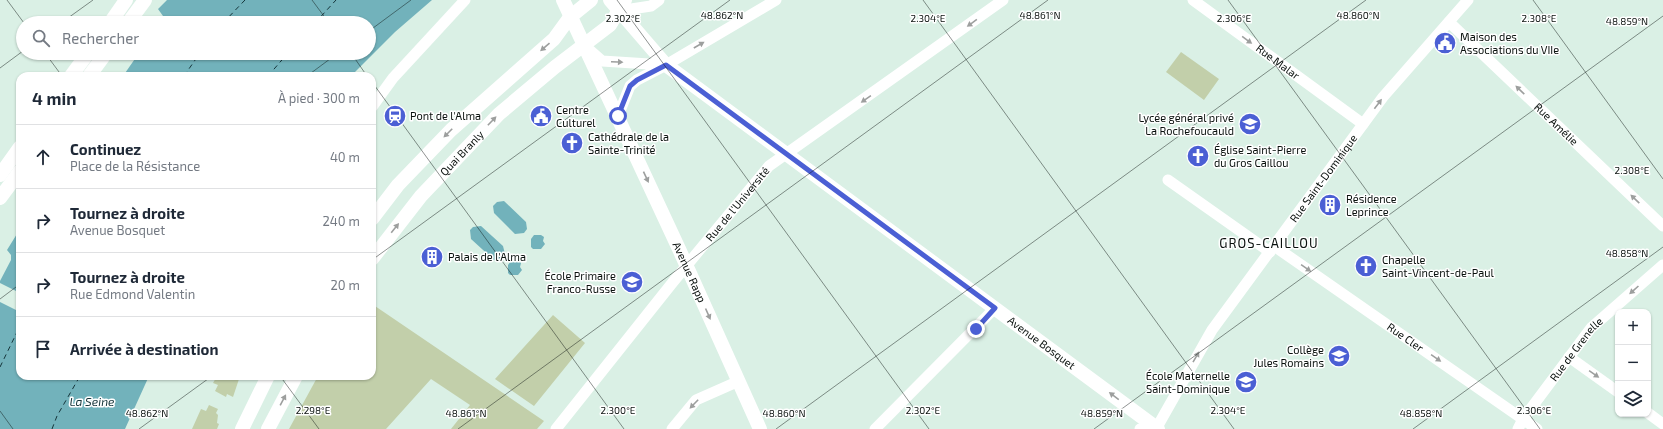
<!DOCTYPE html>
<html lang="fr">
<meta charset="utf-8">
<style>
:root{--surface:#fff;--page:#f2f2f3;--text:#1f2937;--muted:#747a83;--line:#e0e1e3}
body{margin:0;font-family:"Exo 2",sans-serif;background:var(--page);color:var(--text)}
.controls{position:absolute;right:12px;bottom:12px;display:grid;overflow:hidden;border-radius:8px;box-shadow:0 1px 3px #0004}
.controls button{width:36px;height:36px;display:grid;place-items:center;padding:0;border:0;border-bottom:1px solid var(--line);background:var(--surface);color:var(--text);font:20px sans-serif}
.stop{position:absolute;width:12px;height:12px;margin:-9px;border:3px solid #4b5fd4;border-radius:50%;background:#fff}
.stop.end{background:#4b5fd4;border-color:#fff;box-shadow:0 1px 4px #0008}
.list{margin:0;padding:0;list-style:none}
h2{display:flex;justify-content:space-between;align-items:center;height:52px;margin:0;padding:0 16px;font-size:17px}
h2 small{font-size:13px;font-weight:400;color:var(--muted)}
.list li{display:grid;grid-template-columns:26px 1fr auto;gap:12px;align-items:center;box-sizing:border-box;height:64px;padding:0 16px;border-top:1px solid var(--line)}
.list b{display:block;font-size:15px;white-space:nowrap}
.list p{margin:0;font-size:13px;white-space:nowrap;color:var(--muted)}
.list em{font-size:13px;font-style:normal;color:var(--muted)}
.icon{flex:none;width:22px;height:22px;fill:none;stroke:currentColor;stroke-width:2;stroke-linecap:round;stroke-linejoin:round}
.map{position:relative;flex:none;width:1663px;height:429px;overflow:hidden}
.search{position:absolute;background:var(--surface);box-shadow:0 1px 3px #0004;left:16px;top:16px;width:360px;height:44px;display:flex;align-items:center;gap:10px;box-sizing:border-box;padding:0 14px;border-radius:22px;color:var(--muted);font-size:15px}
.panel{position:absolute;background:var(--surface);box-shadow:0 1px 3px #0004;left:16px;top:72px;width:360px;height:308px;border-radius:12px}
.map>svg:first-child{display:block}
.green{fill:#c2cfaa}
.water{fill:#72b2bb}
.pier{fill:#daf0e5}
.lines{fill:none;stroke-linecap:round;stroke-linejoin:round}
.ferry{stroke:#16363b;stroke-width:1;stroke-dasharray:5 4;stroke-linecap:butt}
.minor{stroke:#fff;stroke-width:11}
.major{stroke:#fff;stroke-width:14}
.oneway{fill:#9d9f9e}
.route{stroke:#4b5fd4;stroke-width:5}
.ticks{fill:none;stroke:#09100d;stroke-width:1;stroke-opacity:0.45}
.labels{text-anchor:middle;stroke-width:3;stroke-linejoin:round;paint-order:stroke}
.poi-label{font-size:11px;fill:#09100d;stroke:#fff;text-anchor:start}
.street-label{font-size:11px;fill:#09100d;stroke:#fff}
.water-label{font-size:12px;font-style:italic;fill:#16363b;stroke:#fff}
.quarter-label{font-size:13px;letter-spacing:1px;fill:#09100d;stroke:#fff}
.ticks-label{font-size:10px;text-anchor:middle;fill:#09100d;stroke:#fff;stroke-width:3;stroke-linejoin:round;paint-order:stroke}
</style>
<div class="map">
<svg width="1663" height="429" viewBox="0 0 1663 429">
<rect width="100%" height="100%" fill="#daf0e5"/>
<path class="green" d="M1181 52 1219 79 1204 100 1166 72Z
M372 304 544 421 537 429H451L470 405 431 379 386 429H289L318 376H372Z
M553 315 585 343 534 406 495 379Z
M217 376H240L233 397 227 394 226 397 215 391 218 385 213 383Z
M209 405 218 409 216 413 218 415 217 423 219 424 217 429H192L201 409 206 411Z"/>
<path class="water" d="M167 0H432L395 32 351 76H123L139 53H369V23H161L163 16 158 9Z
M504 201 526 222 527 229 524 233 515 234 494 213 493 206 497 202Z
M481 226 503 246 505 254 500 259 494 260 471 239 470 230 473 227Z
M20 229V376H149L125 429H0V281L11 260V255L7 250Z
M534 235H541L544 237 543 241 545 244 541 249H533L531 247V239Z
M511 261H518L521 263 520 267 522 270 518 275H510L508 273V265Z"/>
<path class="pier" d="M0 283 20 293V312L0 302Z"/>
<g class="lines">
<path class="ferry" d="M223 23 245 0
M315 23 336 0
M184 76 200 53
M268 76 288 53
M0 367 20 326
M52 429 57 416 80 376"/>
<g class="minor">
<path id="s1" d="M1193 0 1363 124"/>
<path d="M618 11 651 6 659 0"/>
<path id="s2" d="M1449 22 1663 226"/>
<path d="M586 47 602 61 665 65"/>
<path d="M372 107 393 78 465 0"/>
<path d="M618 116 630 86 637 80 666 65 776 0"/>
<path d="M1168 180 1270 252"/>
<path id="s3" d="M1274 246 1537 429"/>
<path d="M1569 357 1618 392"/>
<path d="M1648 413 1663 424"/>
<path id="s4" d="M556 429 673 282 769 166 1003 0"/>
<path d="M672 429 696 400 739 381"/>
<path d="M875 429 995 308"/>
<path d="M1140 429 1157 428"/>
<path id="s5" d="M1156 429 1212 330 1383 97 1468 0"/>
<path id="s6" d="M1518 429 1523 419 1591 328 1663 265"/>
</g>
<g class="major">
<path id="s7" d="M563 0 679 249 760 429"/>
<path id="s8" d="M610 0 666 65 1158 429"/>
<path d="M110 23 126 0"/>
<path d="M128 23 145 0"/>
<path d="M71 76 88 53"/>
<path d="M89 76 106 53"/>
<path d="M0 175 20 147"/>
<path d="M0 198 20 171"/>
<path d="M372 219 398 185 451 130 554 39 570 17 591 0"/>
<path id="s9" d="M372 259 421 196 499 114 555 67 610 25 625 0"/>
<path d="M242 429 268 376"/>
<path d="M268 429 296 376"/>
</g>
</g>
<defs><path id="oneway-solid" d="M-6-.8H1V-3.2L6.5 0L1 3.2V.8H-6Z"/></defs>
<g class="oneway">
<use href="#oneway-solid" transform="translate(972 23) rotate(144)"/>
<use href="#oneway-solid" transform="translate(1247 40) rotate(36)"/>
<use href="#oneway-solid" transform="translate(699 45) rotate(-30)"/>
<use href="#oneway-solid" transform="translate(545 47) rotate(139)"/>
<use href="#oneway-solid" transform="translate(617 62) rotate(3)"/>
<use href="#oneway-solid" transform="translate(1520 90) rotate(-136)"/>
<use href="#oneway-solid" transform="translate(866 99) rotate(145)"/>
<use href="#oneway-solid" transform="translate(1378 104) rotate(-53)"/>
<use href="#oneway-solid" transform="translate(492 121) rotate(-46)"/>
<use href="#oneway-solid" transform="translate(448 133) rotate(135)"/>
<use href="#oneway-solid" transform="translate(646 177) rotate(65)"/>
<use href="#oneway-solid" transform="translate(1635 199) rotate(-136)"/>
<use href="#oneway-solid" transform="translate(395 228) rotate(-51)"/>
<use href="#oneway-solid" transform="translate(1306 268) rotate(35)"/>
<use href="#oneway-solid" transform="translate(1634 290) rotate(138)"/>
<use href="#oneway-solid" transform="translate(708 314) rotate(66)"/>
<use href="#oneway-solid" transform="translate(1196 357) rotate(-60)"/>
<use href="#oneway-solid" transform="translate(1436 358) rotate(35)"/>
<use href="#oneway-solid" transform="translate(1594 374) rotate(35)"/>
<use href="#oneway-solid" transform="translate(1114 396) rotate(-143)"/>
<use href="#oneway-solid" transform="translate(283 400) rotate(-62)"/>
<use href="#oneway-solid" transform="translate(694 404) rotate(134)"/>
</g>
<g class="lines">
<path class="route" d="M618 116 630 86 637 80 666 65 995 308 976 329"/>
</g>
<path class="ticks" d="M7 0 24 23M312 0 329 23M617 0 929 429M923 0 1234 429M1228 0 1540 429M1533 0 1663 179M61 23 93 0M369 31 411 0M45 53 62 76M351 53 367 76M0 68 23 51M307 76 338 53M372 82 624 429M372 260 730 0M0 299 20 284M280 376 319 429M0 411 13 429M139 429 212 376M458 429 1048 0M776 429 1366 0M1094 429 1663 16M1413 429 1663 247"/>
<defs>
<g id="civic-disc" transform="scale(1.15)"><circle r="9.5" fill="#4b5fd4" stroke="#fff"/><path d="M-.6-6.5H3V-4.5H.6V-3L4-1V1h2V6H-6V1h2V-1L-.6-3ZM-1.2 2.5V6h2.4V2.5Z" fill="#fff"/></g>
<g id="station-disc" transform="scale(1.15)"><circle r="9.5" fill="#4b5fd4" stroke="#fff"/><path d="M-3-6H3Q5-6 5-4V2Q5 4 3 4L4.5 6H3L1.5 4h-3L-3 6H-4.5L-3 4Q-5 4-5 2V-4Q-5-6-3-6ZM-3.5-4v3h7v-3ZM-3.5 1v1.5H-2V1ZM2 1v1.5H3.5V1Z" fill="#fff"/></g>
<g id="school-disc" transform="scale(1.15)"><circle r="9.5" fill="#4b5fd4" stroke="#fff"/><path d="M0-5L7-2L0 1L-7-2ZM-4 1L0 2.5L4 1V4Q0 6-4 4Z" fill="#fff"/></g>
<g id="church-disc" transform="scale(1.15)"><circle r="9.5" fill="#4b5fd4" stroke="#fff"/><path d="M-1.2-6h2.4v3.5h3.3v2.4h-3.3V6h-2.4V-.1h-3.3v-2.4h3.3Z" fill="#fff"/></g>
<g id="building-disc" transform="scale(1.15)"><circle r="9.5" fill="#4b5fd4" stroke="#fff"/><path d="M-4-6H4V6H1V3H-1V6H-4ZM-2.5-4.3h1.7v1.8h-1.7ZM.8-4.3h1.7v1.8H.8ZM-2.5-1h1.7V.8h-1.7ZM.8-1h1.7V.8H.8Z" fill="#fff"/></g>
</defs>
<g fill-rule="evenodd">
<use href="#civic-disc" x="1445" y="43"/>
<use href="#station-disc" x="395" y="116"/>
<use href="#civic-disc" x="541" y="116"/>
<use href="#school-disc" x="1250" y="124"/>
<use href="#church-disc" x="572" y="143"/>
<use href="#church-disc" x="1198" y="156"/>
<use href="#building-disc" x="1330" y="205"/>
<use href="#building-disc" x="432" y="257"/>
<use href="#church-disc" x="1366" y="266"/>
<use href="#school-disc" x="632" y="282"/>
<use href="#school-disc" x="1339" y="356"/>
<use href="#school-disc" x="1246" y="382"/>
</g>
<g class="labels">
<g class="poi-label">
<text x="1460" y="41">Maison des<tspan x="1460" dy="13">Associations du VIIe</tspan></text>
<text x="556" y="114">Centre<tspan x="556" dy="13">Culturel</tspan></text>
<text x="410" y="120">Pont de l'Alma</text>
<text x="1234" y="122" text-anchor="end">Lycée général privé<tspan x="1234" dy="13">La Rochefoucauld</tspan></text>
<text x="588" y="141">Cathédrale de la<tspan x="588" dy="13">Sainte-Trinité</tspan></text>
<text x="1214" y="154">Église Saint-Pierre<tspan x="1214" dy="13">du Gros Caillou</tspan></text>
<text x="1346" y="203">Résidence<tspan x="1346" dy="13">Leprince</tspan></text>
<text x="448" y="261">Palais de l'Alma</text>
<text x="1382" y="264">Chapelle<tspan x="1382" dy="13">Saint-Vincent-de-Paul</tspan></text>
<text x="616" y="280" text-anchor="end">École Primaire<tspan x="616" dy="13">Franco-Russe</tspan></text>
<text x="1324" y="354" text-anchor="end">Collège<tspan x="1324" dy="13">Jules Romains</tspan></text>
<text x="1230" y="380" text-anchor="end">École Maternelle<tspan x="1230" dy="13">Saint-Dominique</tspan></text>
</g>
<g class="street-label">
<text dy="4" stroke="none"><textPath href="#s1" startOffset="105">Rue Malar</textPath></text>
<text dy="4" stroke="none"><textPath href="#s2" startOffset="148">Rue Amélie</textPath></text>
<text dy="4" stroke="none"><textPath href="#s9" startOffset="139">Quai Branly</textPath></text>
<text dy="4" stroke="none"><textPath href="#s5" startOffset="302">Rue Saint-Dominique</textPath></text>
<text dy="4" stroke="none"><textPath href="#s4" startOffset="289">Rue de l'Université</textPath></text>
<text dy="4" stroke="none"><textPath href="#s7" startOffset="300">Avenue Rapp</textPath></text>
<text dy="4" stroke="none"><textPath href="#s3" startOffset="160">Rue Cler</textPath></text>
<text dy="4" stroke="none"><textPath href="#s8" startOffset="553">Avenue Bosquet</textPath></text>
<text dy="4" stroke="none"><textPath href="#s6" startOffset="99">Rue de Grenelle</textPath></text>
</g>
<g class="water-label">
<text x="92" y="406">La Seine</text>
</g>
<g class="quarter-label">
<text x="1269" y="248">GROS-CAILLOU</text>
</g>
</g>
<g class="ticks-label">
<text x="722" y="19">48.862°N</text>
<text x="1040" y="19">48.861°N</text>
<text x="1358" y="19">48.860°N</text>
<text x="623" y="22">2.302°E</text>
<text x="928" y="22">2.304°E</text>
<text x="1234" y="22">2.306°E</text>
<text x="1539" y="22">2.308°E</text>
<text x="1627" y="25">48.859°N</text>
<text x="1632" y="174">2.308°E</text>
<text x="1627" y="257">48.858°N</text>
<text x="313" y="414">2.298°E</text>
<text x="618" y="414">2.300°E</text>
<text x="923" y="414">2.302°E</text>
<text x="1228" y="414">2.304°E</text>
<text x="1534" y="414">2.306°E</text>
<text x="147" y="417">48.862°N</text>
<text x="466" y="417">48.861°N</text>
<text x="784" y="417">48.860°N</text>
<text x="1102" y="417">48.859°N</text>
<text x="1421" y="417">48.858°N</text>
</g>
</svg>
<div class="controls">
<button>+</button>
<button>−</button>
<button><svg class="icon" aria-label="layers" viewBox="0 0 24 24"><path d="M12 4l9 5-9 5-9-5zM3 14l9 5 9-5"/></svg></button>
</div>
<div class="stop" style="left:618px;top:116px"></div>
<div class="stop end" style="left:976px;top:329px"></div>
<div class="search"><svg class="icon" aria-label="search" viewBox="0 0 24 24"><circle cx="10" cy="10" r="6"/><path d="M15 15l6 6"/></svg>Rechercher</div>
<section class="panel">
<h2>4 min<small>À pied · 300 m</small></h2>
<ul class="list">
<li><svg class="icon" aria-label="ahead" viewBox="0 0 24 24"><path d="M12 20V5M6 11l6-6 6 6"/></svg><div><b>Continuez</b><p>Place de la Résistance</p></div><em>40 m</em></li>
<li><svg class="icon" aria-label="right" viewBox="0 0 24 24"><path d="M7 20v-9h11M14 6l5 5-5 5"/></svg><div><b>Tournez à droite</b><p>Avenue Bosquet</p></div><em>240 m</em></li>
<li><svg class="icon" aria-label="right" viewBox="0 0 24 24"><path d="M7 20v-9h11M14 6l5 5-5 5"/></svg><div><b>Tournez à droite</b><p>Rue Edmond Valentin</p></div><em>20 m</em></li>
<li><svg class="icon" aria-label="arrive" viewBox="0 0 24 24"><path d="M6 21V4h12l-3 4 3 4H6"/></svg><div><b>Arrivée à destination</b></div></li>
</ul>
</section>
</div>
